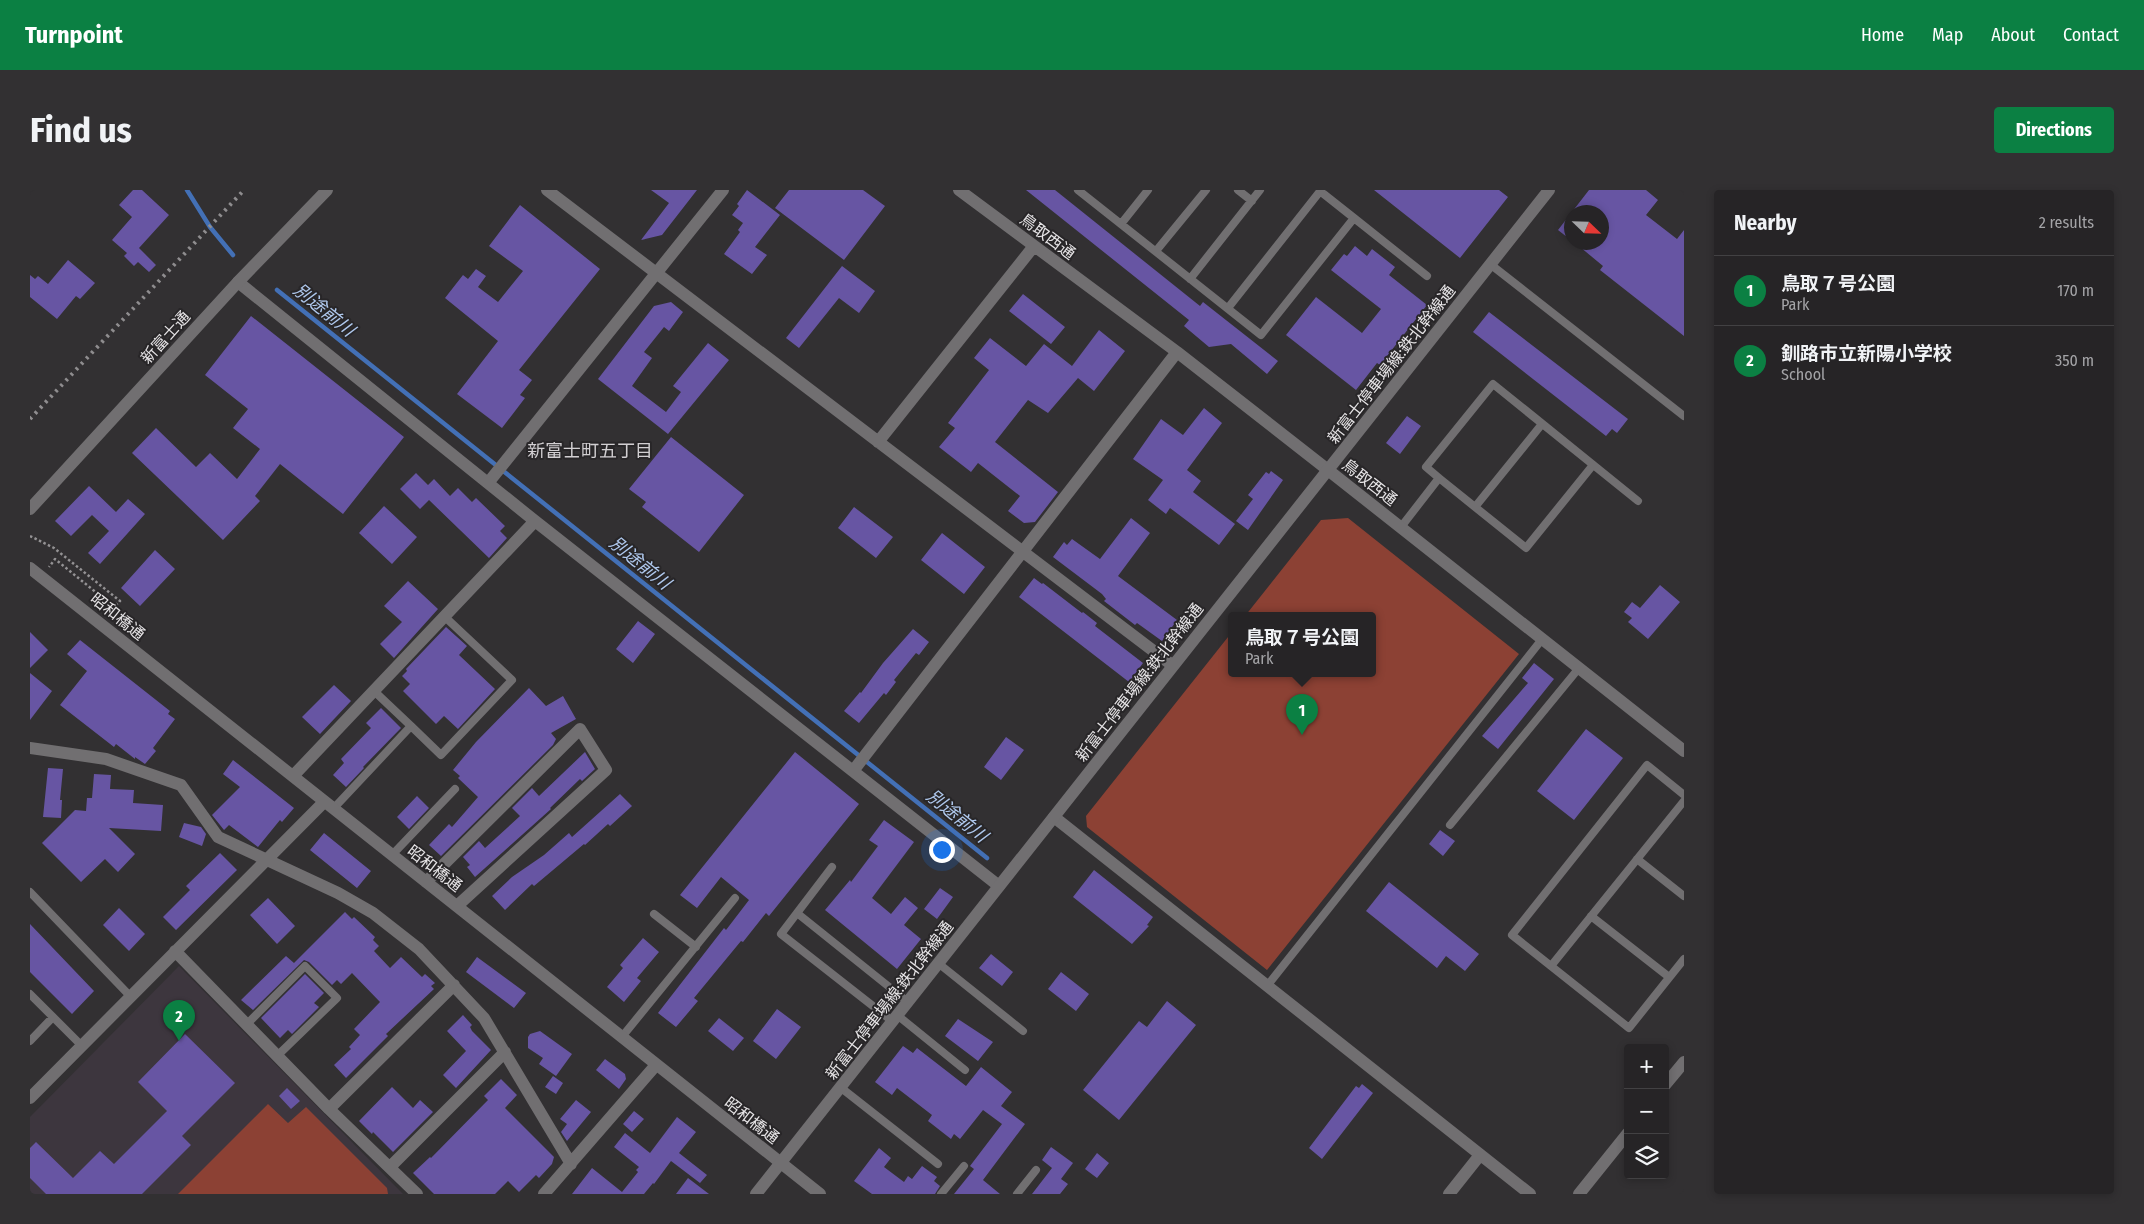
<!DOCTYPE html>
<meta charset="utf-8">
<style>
:root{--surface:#262426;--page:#323032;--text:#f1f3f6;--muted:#a4a4a7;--line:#424143;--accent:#0b8043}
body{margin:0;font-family:"Fira Sans Condensed","Noto Sans JP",sans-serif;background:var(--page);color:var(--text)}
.controls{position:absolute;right:15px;bottom:15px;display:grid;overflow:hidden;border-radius:5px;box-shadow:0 2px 8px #0003}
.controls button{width:45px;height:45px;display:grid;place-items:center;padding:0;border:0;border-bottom:1px solid var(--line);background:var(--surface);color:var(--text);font:25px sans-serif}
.compass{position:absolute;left:1534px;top:15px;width:45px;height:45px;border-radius:50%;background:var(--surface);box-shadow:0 2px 8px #0003;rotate:113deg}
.you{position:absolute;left:911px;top:659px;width:18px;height:18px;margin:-12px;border:4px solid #fff;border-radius:50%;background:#1a73e8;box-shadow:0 0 0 8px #1a73e833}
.badge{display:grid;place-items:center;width:32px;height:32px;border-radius:50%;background:var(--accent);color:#fff;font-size:16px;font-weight:700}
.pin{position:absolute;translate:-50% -41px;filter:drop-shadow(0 1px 2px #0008)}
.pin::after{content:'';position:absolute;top:26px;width:18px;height:15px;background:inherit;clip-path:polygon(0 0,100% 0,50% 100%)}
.popup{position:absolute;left:1198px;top:422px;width:148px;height:65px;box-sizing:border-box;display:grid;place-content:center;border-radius:5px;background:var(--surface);filter:drop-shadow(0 1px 4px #0005);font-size:16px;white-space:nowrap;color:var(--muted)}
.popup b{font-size:19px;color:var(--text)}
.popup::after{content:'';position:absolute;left:50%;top:100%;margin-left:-10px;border:10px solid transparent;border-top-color:var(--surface)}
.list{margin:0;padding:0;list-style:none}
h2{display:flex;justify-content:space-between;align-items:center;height:65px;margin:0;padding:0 20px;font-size:21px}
h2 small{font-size:16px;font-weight:400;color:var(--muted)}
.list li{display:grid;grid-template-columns:32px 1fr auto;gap:15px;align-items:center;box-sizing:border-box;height:70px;padding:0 20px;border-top:1px solid var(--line)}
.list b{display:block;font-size:19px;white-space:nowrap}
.list p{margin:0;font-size:16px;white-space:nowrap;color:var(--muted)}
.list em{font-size:16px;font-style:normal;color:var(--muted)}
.icon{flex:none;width:28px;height:28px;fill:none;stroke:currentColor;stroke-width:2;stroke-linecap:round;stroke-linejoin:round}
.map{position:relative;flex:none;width:1654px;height:1004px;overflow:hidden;border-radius:5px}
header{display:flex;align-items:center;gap:30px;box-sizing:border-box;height:70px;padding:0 25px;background:var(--accent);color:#fff}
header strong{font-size:24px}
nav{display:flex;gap:28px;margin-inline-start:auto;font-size:18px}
.intro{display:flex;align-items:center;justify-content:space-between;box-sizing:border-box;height:120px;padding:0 30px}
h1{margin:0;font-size:35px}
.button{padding:12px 22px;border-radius:5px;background:var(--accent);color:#fff;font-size:18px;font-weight:700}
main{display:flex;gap:30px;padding:0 30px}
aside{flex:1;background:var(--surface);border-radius:5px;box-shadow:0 2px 8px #0003}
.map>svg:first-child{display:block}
.built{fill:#3d363e}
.green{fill:#8c4134}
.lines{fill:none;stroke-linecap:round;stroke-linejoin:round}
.stream{stroke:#4370b6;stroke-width:4.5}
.building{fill:#6755a3}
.path{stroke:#949294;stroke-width:2.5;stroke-dasharray:2.5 2.5;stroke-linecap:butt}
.lane{stroke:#716f71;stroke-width:8}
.street{stroke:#716f71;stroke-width:12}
.secondary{stroke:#716f71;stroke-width:12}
.rail{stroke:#8f8d8f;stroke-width:4;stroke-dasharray:2.5 5;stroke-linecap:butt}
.labels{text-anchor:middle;stroke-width:4;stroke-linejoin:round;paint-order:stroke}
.street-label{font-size:16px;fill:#e6e4e6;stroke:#282628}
.water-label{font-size:18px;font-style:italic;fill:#afc8ed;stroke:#282628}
.neighbourhood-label{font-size:18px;fill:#d1ced1;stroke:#282628}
</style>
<header>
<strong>Turnpoint</strong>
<nav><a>Home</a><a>Map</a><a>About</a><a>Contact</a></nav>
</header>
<div class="intro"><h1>Find us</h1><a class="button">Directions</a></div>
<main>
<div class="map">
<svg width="1654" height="1004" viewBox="0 0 1654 1004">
<rect width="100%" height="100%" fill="#323032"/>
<path class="built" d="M149 776 373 1004H0V927Z"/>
<path class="green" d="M1318 328 1489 464 1237 780 1057 637 1056 626 1202 442V484H1342V426H1215L1291 330Z
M238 914 258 933 276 917 357 998 358 1004H148Z"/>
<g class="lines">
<path class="stream" d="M157 0 180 37 203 65
M247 100 957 668"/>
</g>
<path class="building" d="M103 0H112L139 25 109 58 126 75 119 82 108 72 104 76 94 66 97 63 82 50 102 27 89 15Z
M621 0H667L632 45 611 50 639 13Z
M717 0 750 25 725 57 737 65 722 84 694 64 710 42 708 40 713 33 702 25 709 16 707 14Z
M759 0H833L855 16 814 70 745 18Z
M996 0H1025L1170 116 1173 112 1248 171 1237 184 1201 154 1179 157 1154 136 1159 130Z
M1344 0H1469L1478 7 1430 68Z
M1559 0H1616L1628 10 1616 25 1647 49 1654 40V146L1570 80 1573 76 1544 52H1572V22H1542V51L1528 40Z
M490 15 570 79 489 180 502 190 490 205 495 208 472 238 427 204 468 151 415 108 433 85 438 89 446 79 456 86 448 97 468 112 493 81 459 56Z
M1325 56 1337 66 1342 59 1365 77 1359 85 1397 115 1350 175 1347 173 1326 200 1256 145 1286 107 1332 143 1351 119 1301 80 1314 64 1317 66Z
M38 70 65 93 50 109 46 106 27 129 0 107V85L5 89 8 86 18 94Z
M812 76 845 101 829 123 809 108 769 158 756 148Z
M993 104 1035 137 1021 154 979 121Z
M641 112 653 122 639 141 634 137 614 162 622 168 602 196 636 222 651 202 643 196 678 153 699 170 638 244 568 189 624 116Z
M1459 122 1598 229 1587 243 1582 239 1576 246 1443 142Z
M221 126 374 247 313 324 250 274 225 306 230 311 193 350 102 263 126 238 166 277 180 263 207 289 230 259 203 238 218 219 175 185Z
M1069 140 1095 161 1064 201 1048 188 1018 223 998 210 965 252 1028 302 1005 332 994 333 978 321 990 306 948 273 941 282 909 257 925 238 918 233 959 180 944 168 960 148 996 176 1014 154 1042 176Z
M1174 218 1192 233 1157 280 1171 291 1163 302 1205 334 1189 355 1140 318 1136 324 1118 310 1133 290 1103 269 1131 229 1153 245Z
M1377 226 1391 236 1370 264 1356 253Z
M641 247 714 305 669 362 612 317 616 312 599 299Z
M1241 281 1253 290 1218 340 1206 331 1223 309 1218 305 1236 282 1239 284Z
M386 283 398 295 404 289 420 306 428 298 442 312 446 308 475 336 470 341 477 348 459 368 399 310 390 319 370 299Z
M59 296 86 322 98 309 115 324 70 374 58 363 79 341 62 325 41 346 25 331Z
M354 316 387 347 362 374 329 343Z
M824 317 863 347 846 368 808 338Z
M1101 328 1120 343 1088 386 1147 430 1132 451 1107 433 1105 435 1074 411 1076 409 1072 404 1023 367 1034 352 1037 355 1042 349 1070 369Z
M912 343 955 377 934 404 891 370Z
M125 360 145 379 110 416 91 398Z
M1004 388 1012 394 1013 393 1052 423 1053 422 1067 433 1065 436 1113 473 1099 492 989 407Z
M378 391 408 419 364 468 350 454 372 432 354 416Z
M1630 395 1650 412 1618 449 1598 432 1602 428 1594 422 1602 412 1610 418Z
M608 431 625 444 603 473 586 459Z
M416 437 437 456 429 465 465 499 428 539 414 526 406 534 373 501 380 494 372 486 377 481 376 479Z
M883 439 899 452 889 465 886 463 864 490 866 492 856 505 854 503 829 533 814 521 830 502 831 503 853 473Z
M0 442 18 460 0 478Z
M50 450 140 521 138 524 145 529 123 558 126 561 115 574 105 567V569L86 554 84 557 30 515 57 481 37 464Z
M1504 473 1524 489 1468 559 1452 546 1498 493 1492 488Z
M0 483 22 501 0 530Z
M304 495 321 511 290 544 272 527Z
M499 498 516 516 533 506 546 529 521 543 526 549 523 555 411 666 399 655 419 634 422 637 448 607 428 588 430 586 423 580 446 552Z
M351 518 371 538 333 577 334 578 316 597 303 585 314 573 311 569 341 538 336 533Z
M1556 539 1593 568 1544 630 1507 601Z
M976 547 994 560 971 590 954 577Z
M555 562 565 579 552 591 550 589 520 618 521 619 445 687 437 677 440 675 433 667 449 651 455 658 490 626 482 618 502 598 509 606Z
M765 562 829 614 739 726 736 723 713 752 711 751 664 808 668 811 646 837 628 823 694 738 696 740 719 710 691 687 667 718 650 705Z
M203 570 264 618 252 632 250 630 228 657 199 635 194 640 182 625 210 597 193 584Z
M18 578 33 579 30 610H32L31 628 13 627Z
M64 584 81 585 80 599 104 600 103 613 133 615 131 641 79 638 105 664 88 682 75 669 51 692 12 653 45 620 56 621 57 608H62Z
M590 604 602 616 580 636 578 634 555 655 554 654 504 696 502 694 475 720 462 706 482 687 514 665 539 643 542 647Z
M387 606 399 618 379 639 367 627Z
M854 630 884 652 842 708 861 724 875 707 888 718 874 735 891 749 867 779 795 720 820 690 821 692 848 656 839 650Z
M154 633 171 637 176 644 172 656 149 647Z
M1410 640 1425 651 1413 666 1399 654Z
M294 643 341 681 327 698 280 660Z
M190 663 207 680 146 740 133 727 160 700 156 696Z
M1064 680 1123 727 1117 735 1119 736 1102 754 1043 707Z
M1359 692 1449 764 1435 781 1416 766 1407 778 1336 721Z
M910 698 923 707 907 729 894 719Z
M238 708 265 736 247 754 220 725Z
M89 718 115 744 99 761 73 735Z
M315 722 322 729 324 727 345 747 343 750 349 756 344 761 360 778 371 767 392 787 395 784 405 793 401 796 404 799 356 844 358 846 316 888 304 875 321 859 319 857 330 845 324 839 350 812 322 783 311 794 307 790 302 795 279 772 274 770 223 820 211 810 256 766 264 773Z
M0 734 64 801 42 824 0 782Z
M613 748 629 762 607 788 611 791 594 812 577 797 593 778 590 775Z
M961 764 983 782 972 796 949 778Z
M447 767 496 803 484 818 436 782Z
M1031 782 1059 804 1046 821 1018 799Z
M275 784 294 803 284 813 289 817 262 844 258 840 250 848 231 828Z
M1137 811 1166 835 1089 930 1053 900 1109 831 1117 837Z
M747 819 771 837 746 869 723 851Z
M433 825 442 835 440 837 442 841 461 860 426 898 413 885 436 861 417 841Z
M689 828 714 848 703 861 678 841Z
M928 829 963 852 948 871 915 846Z
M510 841 542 864 526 886 509 874 513 868 498 858V847L500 844Z
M155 844 205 893 152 946 161 955 112 1004H16L0 988V958L6 952 43 988 70 961 84 974 137 921 108 892Z
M873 856 883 863 887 858 936 896 951 877 982 902 971 916 995 934 953 990 970 1004H924L944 979 940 976 972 934 953 920 930 949 924 944 921 949 898 931 902 925 867 898 862 905 845 892Z
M575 869 595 884 596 889 589 899 566 880Z
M523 886 533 893 526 904 515 897Z
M471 889 487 905 475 918 524 967 522 974 509 988 506 985 489 1002 478 991 465 1004H404L383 983 400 967 401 968 458 910 454 906Z
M1332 894 1343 903 1292 969 1279 958 1326 896 1329 898Z
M362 897 383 918 390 910 403 922 363 962 343 942 342 944 329 931Z
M257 898 270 911 261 919 249 906Z
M546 910 561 922 537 951 531 942 537 934 530 929Z
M604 921 614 929 602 942 593 934Z
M647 927 666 942 649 963 677 985 670 993 641 971 624 994 623 993 614 1004H542L562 978 592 1002 608 982 606 980 609 977 584 957 595 943 620 963Z
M1021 957 1043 973 1031 989 1038 994 1030 1004H1002L1022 978 1012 970Z
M849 958 861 968 854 977 874 992 878 986 882 989 892 976 907 987 904 991 910 996 905 1004H842L824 991Z
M1067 963 1079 973 1067 988 1055 979Z
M658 988 679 1004H646Z"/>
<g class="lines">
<path class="path" d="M0 346 24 358 90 411 84 417 25 369 19 377"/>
<path class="lane" d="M1048 0 1231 145 1324 28 1397 86
M1208 0 1222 11
M1290 1 1324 28
M1091 34 1118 0
M1126 61 1176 0
M1460 74 1654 226
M1160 89 1230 0
M1198 118 1291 0
M1409 288 1396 277 1463 194 1608 311
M1445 317 1512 234
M1371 337 1409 288 1496 358 1563 275
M344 501 381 536
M1654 605 1617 575 1482 745 1599 838 1654 769
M303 619 381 536 411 565 482 490 414 426
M1420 635 1549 478
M362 665 425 599
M1607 669 1654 706
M802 677 751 744 862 831
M0 702 101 807
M767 723 878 812
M624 724 666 757
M1561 726 1639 787
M908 773 993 841
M1521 776 1654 611
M1237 796 1513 448
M0 804 52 856
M867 825 935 880
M217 834 275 776 307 808 247 866
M591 848 705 708
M0 851 23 827
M810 897 908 974
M911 1004 934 976
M987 1004 1006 980"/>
<path class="street" d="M517 0 1142 475
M929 0 1147 162 1298 280
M208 92 505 331 969 696
M848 252 1004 56
M458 293 693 0
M0 378 751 973
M0 558 76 569 151 595 188 647 308 703 343 723 389 759 454 828 541 974
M823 581 1147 162
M263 586 505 331
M1024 627 1500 1004
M396 692 550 539 576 580 427 716
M145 761 299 919 387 1004
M1635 895 1654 872
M0 908 294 612
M299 919 424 795
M360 977 475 862
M514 1004 626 875
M1419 1004 1450 965
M1549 1004 1598 943"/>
<path class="secondary" d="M1298 280 1654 561
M0 319 208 92 297 0
M751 973 790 1004
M726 1004 1519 0"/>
<path class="rail" d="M0 229 214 0"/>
</g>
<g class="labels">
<g class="street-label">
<text transform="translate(1018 46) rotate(37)" y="6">鳥取西通</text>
<text transform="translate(135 147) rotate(-48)" y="6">新富士通</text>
<text transform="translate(1361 174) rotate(-52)" y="6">新富士停車場線:鉄北幹線通</text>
<text transform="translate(1340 292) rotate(38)" y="6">鳥取西通</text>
<text transform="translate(88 426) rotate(39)" y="6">昭和橋通</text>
<text transform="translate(1109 492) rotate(-52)" y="6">新富士停車場線:鉄北幹線通</text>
<text transform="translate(405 678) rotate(38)" y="6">昭和橋通</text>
<text transform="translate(859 810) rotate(-52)" y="6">新富士停車場線:鉄北幹線通</text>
<text transform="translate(722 930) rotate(38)" y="6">昭和橋通</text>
</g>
<g class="water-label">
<text transform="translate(294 120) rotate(39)" y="6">別途前川</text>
<text transform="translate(610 373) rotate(39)" y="6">別途前川</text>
<text transform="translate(927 626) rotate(39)" y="6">別途前川</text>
</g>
<g class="neighbourhood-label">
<text x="560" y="267">新富士町五丁目</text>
</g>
</g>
</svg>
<div class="controls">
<button>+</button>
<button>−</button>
<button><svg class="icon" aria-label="layers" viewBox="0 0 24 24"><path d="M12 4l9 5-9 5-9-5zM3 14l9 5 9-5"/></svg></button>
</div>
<svg class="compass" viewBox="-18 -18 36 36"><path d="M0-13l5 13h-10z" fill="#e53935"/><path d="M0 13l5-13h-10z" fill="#a4a4a7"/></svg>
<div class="you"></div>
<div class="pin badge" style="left:1272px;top:545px">1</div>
<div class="popup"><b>鳥取７号公園</b>Park</div>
<div class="pin badge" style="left:149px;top:851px">2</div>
</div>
<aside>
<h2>Nearby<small>2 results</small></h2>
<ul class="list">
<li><span class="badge">1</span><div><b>鳥取７号公園</b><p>Park</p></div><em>170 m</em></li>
<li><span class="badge">2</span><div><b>釧路市立新陽小学校</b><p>School</p></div><em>350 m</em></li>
</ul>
</aside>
</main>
